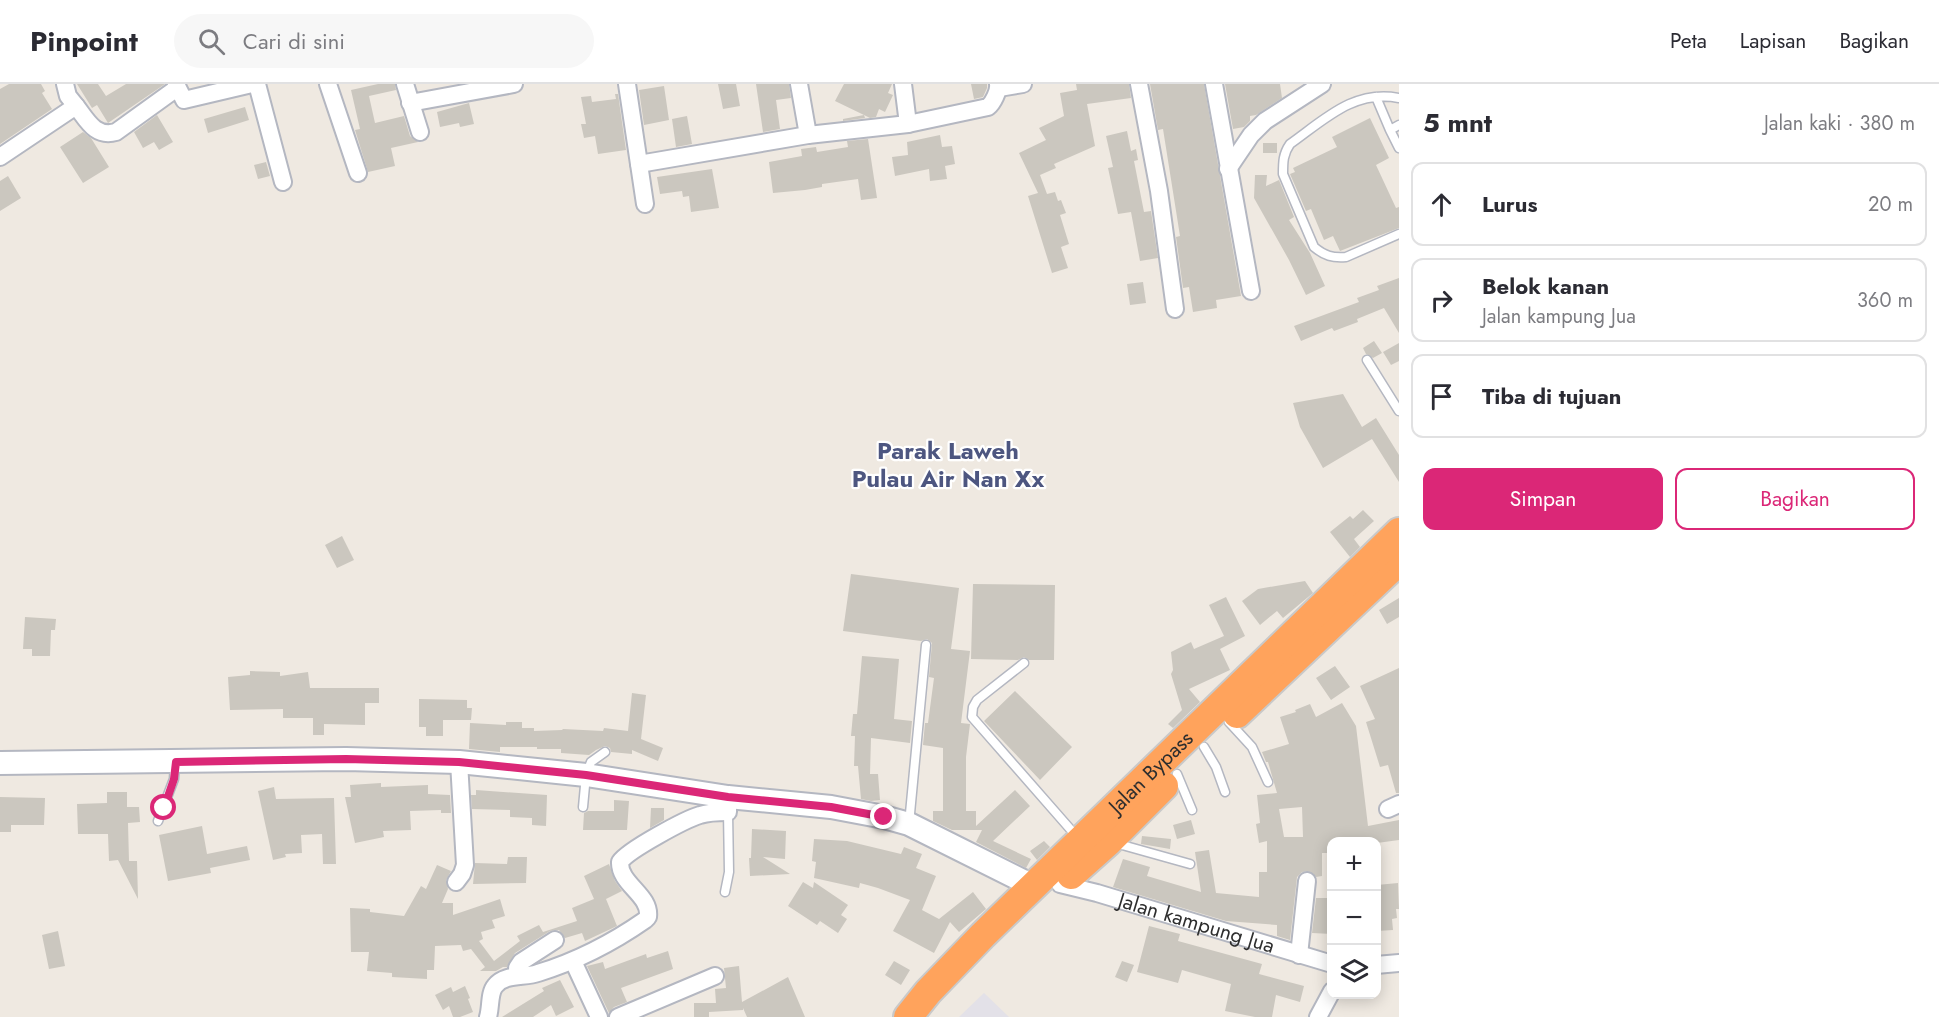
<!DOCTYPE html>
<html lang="id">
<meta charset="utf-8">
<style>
:root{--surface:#fff;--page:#f7f7f7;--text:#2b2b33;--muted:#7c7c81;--line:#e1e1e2;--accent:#db2777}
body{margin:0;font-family:Jost,sans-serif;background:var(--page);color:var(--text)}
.controls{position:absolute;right:18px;bottom:18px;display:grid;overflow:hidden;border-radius:12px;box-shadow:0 3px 15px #0003}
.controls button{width:54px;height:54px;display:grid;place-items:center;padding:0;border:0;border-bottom:2px solid var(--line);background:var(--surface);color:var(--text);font:30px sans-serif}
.stop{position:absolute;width:18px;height:18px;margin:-14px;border:4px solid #db2777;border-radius:50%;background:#fff}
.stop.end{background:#db2777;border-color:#fff;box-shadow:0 2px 6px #0008}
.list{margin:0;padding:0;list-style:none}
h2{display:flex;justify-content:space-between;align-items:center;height:78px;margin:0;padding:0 24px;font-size:26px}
h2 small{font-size:20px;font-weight:400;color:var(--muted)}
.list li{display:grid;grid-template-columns:39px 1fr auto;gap:18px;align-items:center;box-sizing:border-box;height:84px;margin:0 12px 12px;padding:0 12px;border:2px solid var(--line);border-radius:12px}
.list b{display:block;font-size:22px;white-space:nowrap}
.list p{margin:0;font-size:20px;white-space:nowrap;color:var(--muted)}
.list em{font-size:20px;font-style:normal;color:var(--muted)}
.actions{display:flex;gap:12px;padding:18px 24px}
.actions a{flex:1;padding:14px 0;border:2px solid var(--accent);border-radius:12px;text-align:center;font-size:21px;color:var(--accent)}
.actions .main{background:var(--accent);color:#fff}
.icon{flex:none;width:33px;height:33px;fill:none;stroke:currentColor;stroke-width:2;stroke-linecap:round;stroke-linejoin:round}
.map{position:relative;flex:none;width:1399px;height:933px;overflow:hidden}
header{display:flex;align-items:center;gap:36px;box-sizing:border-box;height:84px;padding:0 30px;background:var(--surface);border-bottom:2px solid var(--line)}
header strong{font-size:28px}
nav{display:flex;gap:33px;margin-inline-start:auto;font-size:21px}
.search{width:420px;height:54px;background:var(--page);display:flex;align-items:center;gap:15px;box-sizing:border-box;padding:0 21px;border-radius:33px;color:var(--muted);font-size:22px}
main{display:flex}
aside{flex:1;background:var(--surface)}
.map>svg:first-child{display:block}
.industrial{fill:#e3e1e8}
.building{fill:#cbc7bf;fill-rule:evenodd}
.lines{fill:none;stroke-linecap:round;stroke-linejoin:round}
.lane-casing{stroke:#b4b7c1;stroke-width:11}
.street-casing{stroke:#b4b7c1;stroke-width:20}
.secondary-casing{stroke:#b4b7c1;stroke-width:26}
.highway-casing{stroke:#c9c9c9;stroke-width:32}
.lane{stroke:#fff;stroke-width:8}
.street{stroke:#fff;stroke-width:16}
.secondary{stroke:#fff;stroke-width:22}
.highway{stroke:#ffa35c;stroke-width:28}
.route{stroke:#db2777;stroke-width:8}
.labels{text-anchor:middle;stroke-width:4.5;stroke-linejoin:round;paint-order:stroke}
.street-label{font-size:21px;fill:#2e2e2e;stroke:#fff}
.quarter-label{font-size:24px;font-weight:bold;fill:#4d5680;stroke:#fff}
</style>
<header>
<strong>Pinpoint</strong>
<div class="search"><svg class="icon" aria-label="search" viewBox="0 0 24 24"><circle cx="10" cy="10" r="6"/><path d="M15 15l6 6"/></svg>Cari di sini</div>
<nav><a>Peta</a><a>Lapisan</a><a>Bagikan</a></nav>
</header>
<main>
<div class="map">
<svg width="1399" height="933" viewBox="0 0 1399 933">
<rect width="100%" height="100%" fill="#efe9e1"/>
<path class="industrial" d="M984 909 1009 933H959Z"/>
<path class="building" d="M9 0H41L45 7 42 9 52 25 0 60V5Z
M77 0H98L106 12 126 0H165L108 39 97 21 92 24Z
M378 0H395L396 6 369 12 375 39 404 32 410 52 418 58 391 64 395 82 368 88 355 46 360 45 351 6Z
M718 0H736L740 22 723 25Z
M756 0H789L791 14 776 16 780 45 763 48Z
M844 0H892L888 9 893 11 885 28 879 25 876 33 870 34 864 31 865 34 843 37V35L864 31 835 17Z
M971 0H987V4L983 13 974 15Z
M1076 0H1129L1131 14 1087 20 1095 62 1054 80 1056 84 1040 91 1047 110 1055 108 1058 117 1061 116 1066 129 1060 131 1069 160 1061 163 1068 184 1052 189 1028 112 1038 109 1019 69 1046 56 1039 44 1064 32 1060 9 1077 6Z
M1150 0H1204L1241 212 1216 216 1217 224 1193 228 1189 203 1183 204 1176 153 1180 152 1163 45 1158 46Z
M1225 0H1280L1282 14 1256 31 1250 32V37L1244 43 1233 45Z
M664 2 669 36 644 41 639 6Z
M615 10H618L626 66 598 70 595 52 584 54 581 40H586L581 13 591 12 592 18 616 15Z
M469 19 474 40 460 43 459 39 440 43 437 28Z
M245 23 249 36 208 49 204 35Z
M157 31 173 58 159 66 154 58 143 64 134 48Z
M687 32 692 60 676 63 672 35Z
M1370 34 1389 74 1376 81 1396 124 1399 123V144L1340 167 1333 152 1324 156 1311 125 1306 127 1290 90 1295 88 1293 84 1337 63 1332 53Z
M1127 47 1131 67 1136 65 1138 76 1134 77 1144 128 1151 127 1158 174 1140 177 1131 128 1118 130 1108 84 1113 83 1106 52Z
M83 48 91 54 109 83 83 99 60 63Z
M940 51 942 63 952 62 955 80 945 82 947 95 930 97 929 85 895 92 892 73 908 71 907 58Z
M868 55 877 114 861 116 858 95 822 100V103L805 106 773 109 769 78 802 72 801 65 816 63 817 68 848 63 847 57Z
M1263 59H1277V69H1263Z
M266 78 270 92 258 95 254 81Z
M712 85 719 124 691 128 689 112 683 113 682 107 660 110 657 93Z
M1255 91H1267L1266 102 1279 96 1294 133 1289 136 1310 169 1325 202 1306 211 1289 176 1254 114Z
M8 92 21 114 0 127V97Z
M1399 194V249L1384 224 1357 235 1358 238 1334 247 1332 244 1301 257 1294 242 1359 218 1357 214 1379 206 1377 202Z
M1143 198 1146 219 1130 221 1127 200Z
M1374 257 1382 269 1373 274 1366 270 1363 264Z
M1399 259V277L1391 281 1383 268Z
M1343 310 1362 343 1376 334 1399 371V398L1372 355 1323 384 1300 343 1293 319Z
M1363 426 1374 437 1354 455 1360 463 1350 473 1330 448 1350 432 1353 435Z
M342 452 354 476 337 484 325 461Z
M851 490 959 504 951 565 970 567 961 639 970 640 966 673V727H976V742L1015 706 1030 722 993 757 1031 775 1026 784 976 758 982 746H952L933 737V727H943V664L923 661 925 639H928L934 594 929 593 932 559 927 555 921 557 843 547Z
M1305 497 1313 509 1283 534 1277 527 1260 541 1242 517 1258 505Z
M973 500 1055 501 1054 576H1029L1024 573 1018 576 971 575Z
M1226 513 1245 552 1220 565 1230 586 1189 605 1200 618 1173 644 1168 640 1182 626 1171 590 1173 586 1171 568 1191 558 1194 565 1224 552 1209 521Z
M1399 514V533L1387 540 1379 526Z
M25 533 56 535 55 546H51L50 572H32V565H23Z
M862 572 899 575 894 635 912 637 910 659 871 654 870 690H878L880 716 871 717 861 715 858 682H854L855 652H851L853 630H857Z
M1335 582 1350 603 1331 616 1316 594Z
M1399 584V709H1396L1388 681 1380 683 1366 638 1375 635 1360 602Z
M250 587 280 588V592L308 588 310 604H379V619H365V641L324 640V651H313V634H283V625L230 626 228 593 250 591Z
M1015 607 1072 663 1040 696 984 637Z
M632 609 646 611 641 655 663 664 658 677 632 666V670L611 668 610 664 605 662 596 666 589 671 561 669V665H537V663H500V668L469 665 470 639 506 641V638H522V644H534V647L562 646 563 645 603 647 604 644 628 647Z
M419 615 467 616V624H472L471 636H443V652H426V643H419Z
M1342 619 1356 642 1368 742 1399 736V756L1377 759V758H1332V769H1322V792L1316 793 1308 787 1302 788 1297 793 1290 856 1277 852V841L1226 837 1113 803 1123 775 1150 783 1147 792 1201 808 1195 768 1209 766 1216 809 1259 813V788H1267V757L1259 759 1256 740 1260 739 1257 711 1277 709 1268 678H1266L1262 668 1289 660 1280 633 1296 628 1295 626 1310 620 1316 633ZM1302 723 1303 753H1284L1279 725Z
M381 699V703L428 701V710L450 711 451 729H441V726L410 727 411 746 383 747 384 753 355 759 345 713H351L350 701Z
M274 703 276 715 334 714 336 780H323L322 750 301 751 302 769 285 770 286 773 273 776 258 707Z
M476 706 547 711 546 742 532 741V734L510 733V726L472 725 471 711H476Z
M107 708H127V723H139L140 738 128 739 129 777H137L138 815 118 776 109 777 108 750H78L77 720 107 719Z
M0 713 45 714 44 741H11V748H0Z
M614 716 629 717 627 746H583L584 729 588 727H614Z
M651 724H664V736L650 744Z
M1191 736 1195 750 1177 755 1173 741Z
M202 742 207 770 247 762 250 776 210 784 211 789 168 797 159 751Z
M752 745 786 747 785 775 763 773 790 790 750 792 749 774H751Z
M1142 752 1171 755 1170 765 1141 760Z
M814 755 847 757 901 770 904 763 922 770 916 784 936 792 922 826 939 835 973 808 986 825 959 848 950 838 934 869 893 847 910 816 878 804 860 799 859 804 814 794 816 778 812 777Z
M1044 757 1050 763 1037 776 1030 767Z
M508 773H527L526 799 473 800 475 779 507 780Z
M609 780 615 797 622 807 606 815 617 842 585 857 582 849 565 854 559 846 550 847 515 869 507 883H503L496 887H480L485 883 471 865 463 867 461 861 435 862 434 886H427V895L392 893V889L367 887 369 868H351L350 824 370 825V828L404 832 421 802 426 805 437 781 451 787 446 796 448 805 442 819H453V831L500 815 505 832 492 836 495 844 481 848 483 855 479 857 494 877 520 857 517 852 539 841 543 848 577 837 572 824 594 815 584 792Z
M803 798 813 804 814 798 848 821 841 831 847 835 838 849 820 837 817 841 788 822Z
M1398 799 1399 825H1396L1397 834 1392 835 1393 846 1377 847V829H1379L1377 801Z
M1316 814H1332V850L1312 849Z
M1149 842 1180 850 1178 857 1262 880 1259 890 1304 902 1300 918 1276 911 1272 933H1255L1225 927 1231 900 1182 886 1178 899 1137 888Z
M58 847 65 882 49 885 42 851Z
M668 867 673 885 621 904 627 918 614 923 609 929 587 882 603 878 605 885 646 870 647 874Z
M894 877 910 886 901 901 885 891Z
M1122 877 1134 881 1127 898 1115 893Z
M739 882 742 918 788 893 805 933H747L743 924V926L709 928V933H694V919H716L715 905 726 904 724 884Z
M560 896 574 923 556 932 551 921 533 933H502L544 907 542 904Z
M465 902 470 914 468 915 473 928 460 933H453L449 922 443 926 435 911 451 903 453 908Z"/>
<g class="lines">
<g class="lane-casing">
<path id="lane" d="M1376 13 1390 46
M1399 14C1354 5 1324 36 1290 60 1283 70 1283 78 1283 90L1314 163C1325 172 1332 174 1346 173L1399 150
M1399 41 1390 46 1399 64
M1367 276 1399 327
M1024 579 977 616 973 623 972 633 1078 754
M1229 638 1252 663 1268 698
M1204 663 1216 683 1225 708
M1177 690 1192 726
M583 723 586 691 591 678 605 668
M158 737 174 695 175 679
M909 740 926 561
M1115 759 1190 780
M725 808 729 788 728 728"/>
</g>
<g class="street-casing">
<g id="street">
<path d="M176 0 184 16 252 0"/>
<path d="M257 0 283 98"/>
<path d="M328 0 358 89"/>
<path d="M405 0 420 48"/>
<path d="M627 0 645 120"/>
<path d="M799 0 808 51 908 40 988 23C993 19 999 7 998 0"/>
<path d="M903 0 908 40"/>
<path d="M1139 0 1159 107 1175 225"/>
<path d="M1214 0 1251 207"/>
<path d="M999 4 1023 0"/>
<path d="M410 19 514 0"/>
<path d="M76 22C87 36 95 54 116 48L177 4"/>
<path d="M0 73 76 22 68 12 65 0"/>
<path d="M639 80 808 51"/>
<path d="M1228 85 1251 51 1265 37 1322 0"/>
<path d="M1388 725 1399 720"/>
<path d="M456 798 462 790 465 781 459 678"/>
<path id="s1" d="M1060 800 1097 809 1332 880"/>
<path d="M1299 871 1307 797"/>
<path d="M573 877 599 933"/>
<path d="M1376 881 1399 879"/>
<path d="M518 892 517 884 521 878 555 856"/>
<path d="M488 933C491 924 489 909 495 902 505 889 525 894 538 889 577 877 612 859 645 836L648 833C651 811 619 800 620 778 628 766 686 735 700 731 709 728 718 728 728 728V713"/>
<path d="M618 933 715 892"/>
<path d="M1318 933 1332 907"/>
</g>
</g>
<g class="secondary-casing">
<path id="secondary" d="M0 679 346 675 459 678 586 691 728 713 831 723 884 733 909 740 1033 802"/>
</g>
<g class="highway-casing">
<g id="highway">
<path d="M1237 630 1399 477"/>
<path d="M1071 791 1108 758 1164 702"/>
<path id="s2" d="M908 933 928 908 983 851 1399 448"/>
</g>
</g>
<use href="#lane" class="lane"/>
<use href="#street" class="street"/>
<use href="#secondary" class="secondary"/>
<use href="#highway" class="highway"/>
</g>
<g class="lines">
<path class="route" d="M164 724 174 695 176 678 346 675 459 678 586 691 728 713 831 723 884 733"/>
</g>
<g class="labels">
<g class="street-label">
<text dy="7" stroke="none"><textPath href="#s2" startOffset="345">Jalan Bypass</textPath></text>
<text dy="7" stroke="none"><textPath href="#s1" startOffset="142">Jalan kampung Jua</textPath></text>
</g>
<g class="quarter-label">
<text x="948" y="375">Parak Laweh<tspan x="948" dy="28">Pulau Air Nan Xx</tspan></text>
</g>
</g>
</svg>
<div class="controls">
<button>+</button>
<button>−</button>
<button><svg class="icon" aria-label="layers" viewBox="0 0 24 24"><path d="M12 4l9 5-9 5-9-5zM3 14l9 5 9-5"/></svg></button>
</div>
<div class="stop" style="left:164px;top:724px"></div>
<div class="stop end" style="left:884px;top:733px"></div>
</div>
<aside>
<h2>5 mnt<small>Jalan kaki · 380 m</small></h2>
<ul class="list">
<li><svg class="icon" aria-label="ahead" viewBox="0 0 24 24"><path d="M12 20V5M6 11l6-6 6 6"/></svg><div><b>Lurus</b></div><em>20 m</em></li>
<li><svg class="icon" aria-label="right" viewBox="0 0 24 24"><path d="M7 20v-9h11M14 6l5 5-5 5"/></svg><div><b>Belok kanan</b><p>Jalan kampung Jua</p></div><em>360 m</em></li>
<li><svg class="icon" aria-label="arrive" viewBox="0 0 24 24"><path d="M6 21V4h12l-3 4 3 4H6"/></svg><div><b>Tiba di tujuan</b></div></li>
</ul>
<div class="actions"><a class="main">Simpan</a><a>Bagikan</a></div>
</aside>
</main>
